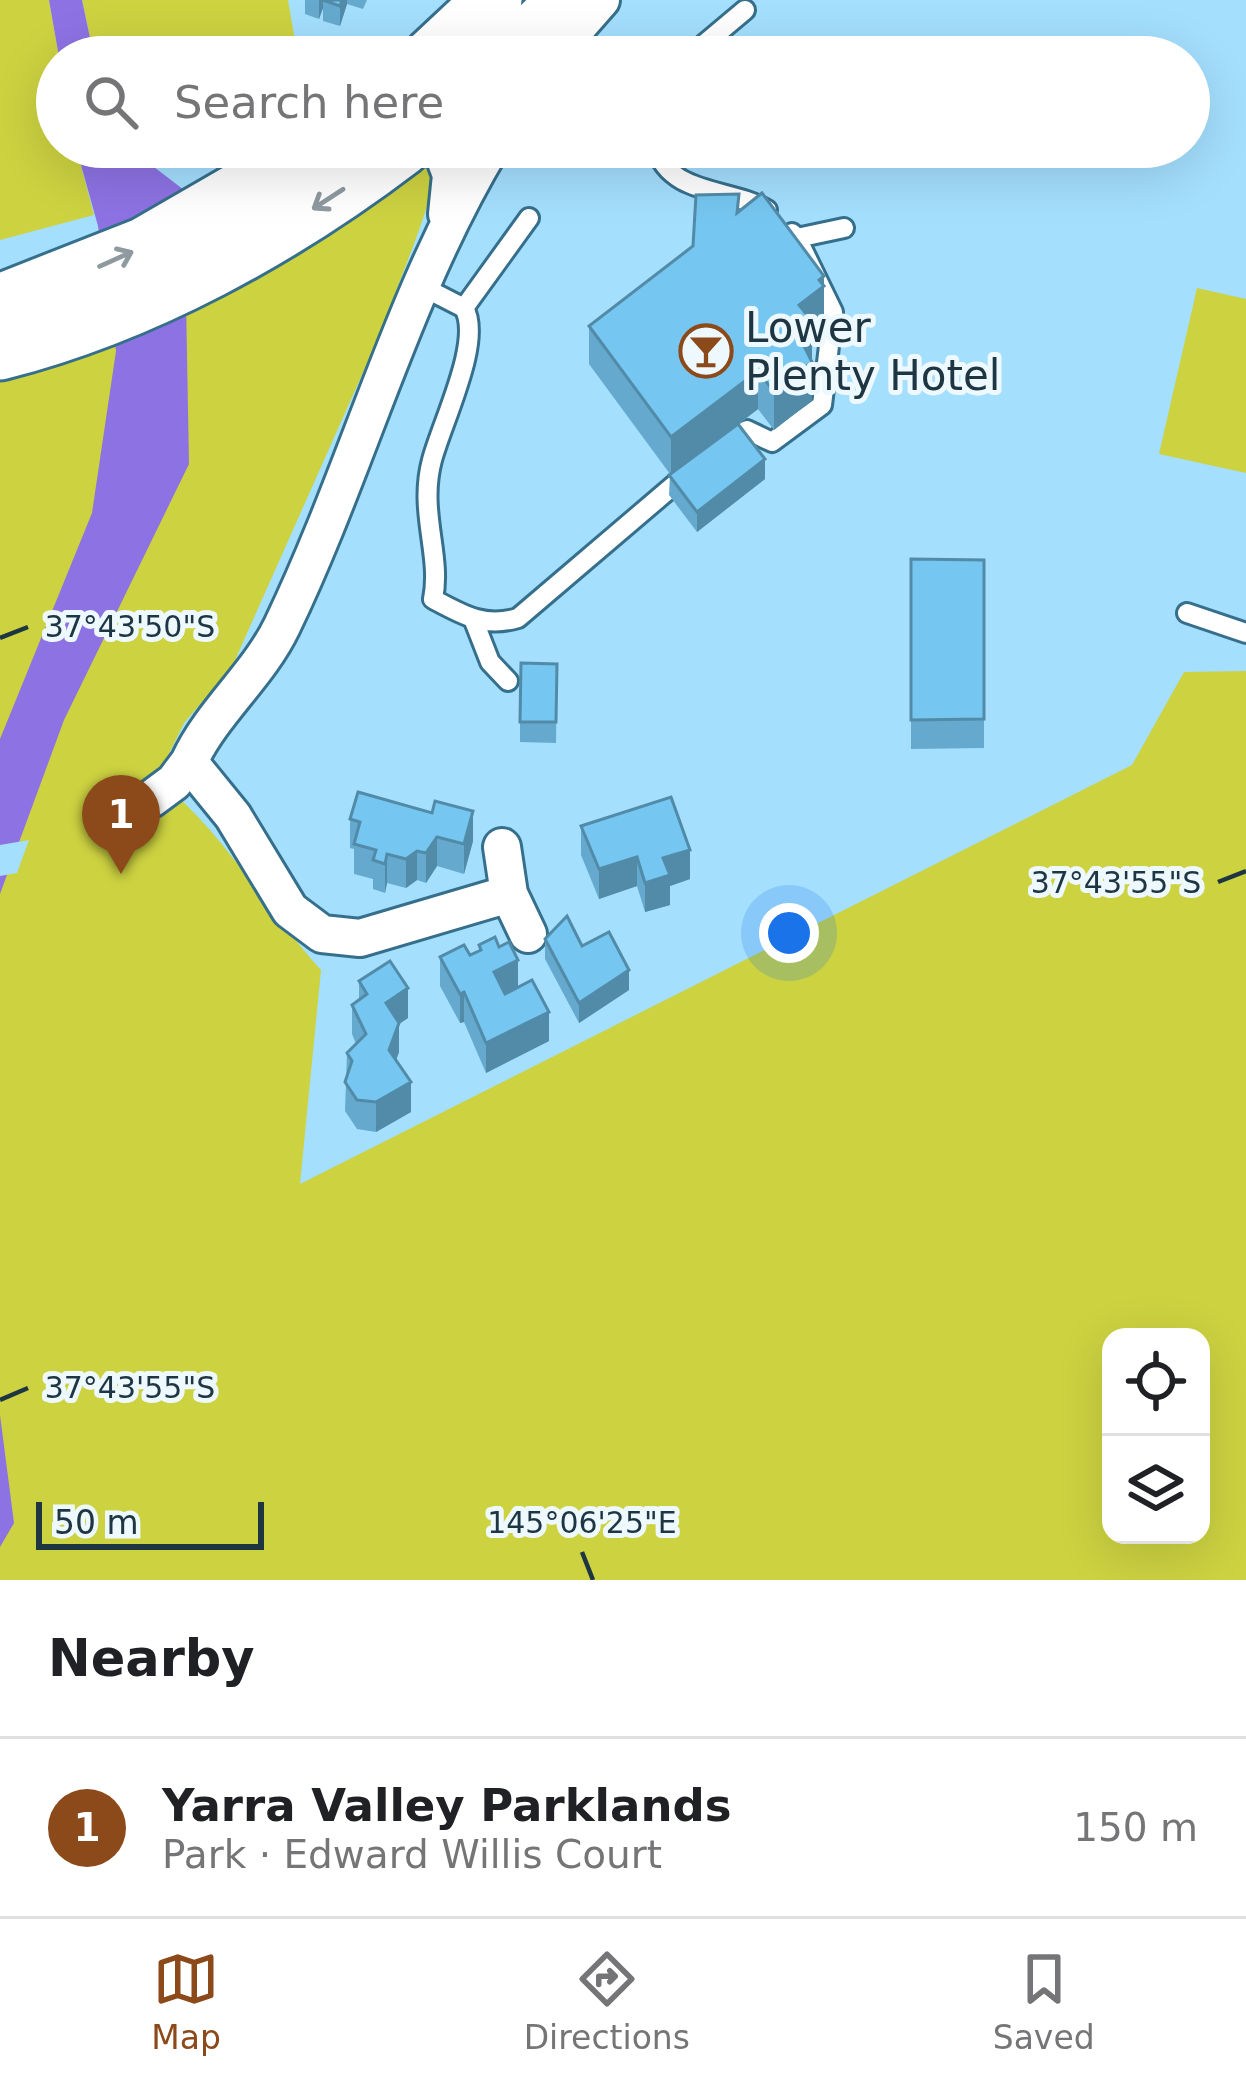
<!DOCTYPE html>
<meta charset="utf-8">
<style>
:root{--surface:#fff;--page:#f6f6f6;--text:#202124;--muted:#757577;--line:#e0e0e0;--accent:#8c491a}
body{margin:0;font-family:"DejaVu Sans",sans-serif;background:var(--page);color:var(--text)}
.controls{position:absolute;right:36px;bottom:36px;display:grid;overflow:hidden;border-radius:24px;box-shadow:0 12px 48px #0002}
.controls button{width:108px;height:108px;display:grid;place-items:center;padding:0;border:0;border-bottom:3px solid var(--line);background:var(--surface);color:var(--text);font:60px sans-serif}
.scale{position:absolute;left:36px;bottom:30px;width:228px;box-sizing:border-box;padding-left:12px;border:6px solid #1e3642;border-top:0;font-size:33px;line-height:42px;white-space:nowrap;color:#1e3642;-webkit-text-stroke:9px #edf8ff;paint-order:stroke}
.you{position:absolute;left:789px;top:933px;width:42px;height:42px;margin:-30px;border:9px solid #fff;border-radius:50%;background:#1a73e8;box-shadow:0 0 0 18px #1a73e833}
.badge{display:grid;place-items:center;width:78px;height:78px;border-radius:50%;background:var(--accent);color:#fff;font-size:39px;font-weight:700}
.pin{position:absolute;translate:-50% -99px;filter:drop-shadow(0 3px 6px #0008)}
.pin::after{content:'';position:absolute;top:63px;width:42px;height:36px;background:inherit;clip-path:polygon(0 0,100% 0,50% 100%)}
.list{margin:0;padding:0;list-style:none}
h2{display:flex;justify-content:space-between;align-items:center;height:156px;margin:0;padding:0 48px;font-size:51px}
h2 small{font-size:39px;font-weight:400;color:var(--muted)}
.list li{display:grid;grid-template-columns:78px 1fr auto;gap:36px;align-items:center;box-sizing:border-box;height:180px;padding:0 48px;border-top:3px solid var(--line)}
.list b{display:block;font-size:45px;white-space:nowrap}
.list p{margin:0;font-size:39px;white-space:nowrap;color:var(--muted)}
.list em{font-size:39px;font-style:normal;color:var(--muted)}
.icon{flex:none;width:66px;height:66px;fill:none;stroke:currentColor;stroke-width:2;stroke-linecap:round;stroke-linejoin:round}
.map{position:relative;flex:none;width:1246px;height:1580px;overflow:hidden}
.search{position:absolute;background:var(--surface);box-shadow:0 12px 48px #0002;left:36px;right:36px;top:36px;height:132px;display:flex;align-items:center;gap:30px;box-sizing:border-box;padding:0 42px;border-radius:66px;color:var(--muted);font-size:45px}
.sheet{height:336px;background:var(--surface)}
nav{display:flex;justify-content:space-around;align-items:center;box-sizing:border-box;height:168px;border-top:3px solid var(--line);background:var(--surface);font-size:33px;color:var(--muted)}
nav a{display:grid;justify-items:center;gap:6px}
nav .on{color:var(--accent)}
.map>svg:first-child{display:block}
.green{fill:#ccd240;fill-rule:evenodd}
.water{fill:#8d72e3}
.pier{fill:#a4dffe}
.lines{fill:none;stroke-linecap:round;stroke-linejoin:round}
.lane-casing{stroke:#366f8b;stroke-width:24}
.street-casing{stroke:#366f8b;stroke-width:42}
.primary-casing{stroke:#366f8b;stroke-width:63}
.lane{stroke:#fff;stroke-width:18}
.street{stroke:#fff;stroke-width:36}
.primary{stroke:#fff;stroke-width:57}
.wall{fill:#65aace}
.shaded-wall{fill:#528ba8}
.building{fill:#75c6f0;stroke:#528ba8;stroke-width:3}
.oneway{stroke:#8e9aa0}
.ticks{fill:none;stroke:#1e3642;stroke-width:4.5}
.labels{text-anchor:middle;stroke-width:10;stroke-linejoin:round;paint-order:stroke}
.poi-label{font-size:42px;fill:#1e3642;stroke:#edf8ff;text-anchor:start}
.ticks-label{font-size:30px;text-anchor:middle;fill:#1e3642;stroke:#edf8ff;stroke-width:10;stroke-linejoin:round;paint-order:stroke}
</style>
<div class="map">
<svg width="1246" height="1580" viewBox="0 0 1246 1580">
<rect width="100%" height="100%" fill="#a4dffe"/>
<path class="green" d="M0 0H49L59 57 57 147H76L94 215 0 240Z
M82 0H288L295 41 329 57H94Z
M421 166 431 173C437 199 397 280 389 314L232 667 184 723 161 770 127 795 140 813 178 797C233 848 271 915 321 970L300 1184 1132 765 1184 672 1246 671V1580H0V377ZM1111 1337H1201V1535H1111Z
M1197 288 1246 299V473L1159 454Z"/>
<path class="water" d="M49 0H82L94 57H59Z
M76 147H128L184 190 189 464 64 720 0 894V739L92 513 116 351 98 226Z
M0 1415 14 1523 0 1547Z"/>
<path class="pier" d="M29 840 17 873 0 876V845Z"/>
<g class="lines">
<g class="lane-casing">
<path id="lane" d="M689 57 745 10
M656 147C669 196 731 188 767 210
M792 233 797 238 844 228
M419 285 464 308 529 218
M464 308C483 341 442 422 432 460 418 512 442 555 433 599 463 615 484 628 518 618L687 474
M728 443 747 430 772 442 822 405 833 312 797 238
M1187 613 1246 633
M474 621 490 662 508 681"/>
</g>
<g class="street-casing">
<path id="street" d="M551 57 601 0
M428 147 442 151 451 175 447 214
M491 147C401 297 358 468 282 626 258 676 212 712 189 762L233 816 290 910 322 934 360 938 509 894
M151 799 174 782 189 762
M502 847 509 894 528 934"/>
</g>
<g class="primary-casing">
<path id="primary" d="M432 57 493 0
M509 57 567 0
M0 303 145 246 316 147
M0 351C145 314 284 237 402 147"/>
</g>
<use href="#lane" class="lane"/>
<use href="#street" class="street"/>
<use href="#primary" class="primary"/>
</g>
<path class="wall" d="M305 0H367L363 9 347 4 340 26 323 21V8L319 19 305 14Z
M739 211 824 276V324L812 334V400L774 430 758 409 739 424 765 479 697 532 669 495 670 474 589 364V326Z
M911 559 984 560V748L911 749Z
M557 664 556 743 520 742V722Z
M350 819 473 841 464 874 437 866 426 883 417 880 406 888 387 883 385 893 373 889V879L354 874V849L350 848Z
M581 826 690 879 670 886V905L645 912 637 886 599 899 581 855Z
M545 939 582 946 629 990 579 1023 545 959Z
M479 945 518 987 549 1041 486 1073 464 1022 460 1023 440 986V957L470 955 479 951Z
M359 981 408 1018 399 1024V1052L396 1060 411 1112 376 1132 357 1129 345 1111 347 1053 356 1044 352 1034V1005L359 1000Z"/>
<path class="shaded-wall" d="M319 0H326L323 1V8L319 19Z
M342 0H347V4L340 26V6Z
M824 276V324L812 334V359L797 370 799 305 819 280Z
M812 362V400L774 430V392Z
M758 371V409L671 475V437Z
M765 459V479L697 532V512Z
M473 811V841L464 874V844Z
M437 837V866L426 883V853Z
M690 850V879L670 886V905L645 912V883L663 858Z
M417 851V880L406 888V859Z
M387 854V883L385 893V864Z
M637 857V886L599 899V869Z
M518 960V989L494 1002V972Z
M629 970V990L579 1023V1003Z
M408 988V1018L399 1024V1052L389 1080 386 1003Z
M464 992V1022L460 1023V994Z
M549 1012V1041L486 1073V1043Z
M411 1082V1112L376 1132V1102Z"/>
<path class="building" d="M323 0H342L340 6Z
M762 193 824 276 819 280 824 286 799 305 812 321 797 332 812 362 774 392 758 371 671 437 589 326 693 246 696 195 739 194 737 213Z
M738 424 765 459 697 512 669 475Z
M911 559 984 560V719L911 720Z
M521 663 557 664 556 722H520Z
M358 792 432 813 435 801 473 811 464 844 437 837 426 853 417 851 406 859 387 854 385 864 373 860 376 850 354 844 360 822 350 819Z
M671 797 690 850 663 858 670 875 645 883 637 857 599 869 581 826Z
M567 916 582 946 609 932 629 970 579 1003 545 939Z
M495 937 499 947 509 942 518 960 494 972 505 994 532 980 549 1012 486 1043 464 992 460 994 440 957 464 945 470 955 481 950 479 945Z
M390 961 408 988 386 1003 399 1023 389 1050 411 1082 376 1102 357 1100 345 1082 352 1061 347 1053 366 1034 352 1005 367 994 359 981Z"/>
<defs><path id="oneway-shaft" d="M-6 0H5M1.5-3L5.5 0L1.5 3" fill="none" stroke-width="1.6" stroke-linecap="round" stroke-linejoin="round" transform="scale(3)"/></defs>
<g class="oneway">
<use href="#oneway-shaft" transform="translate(328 199) rotate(147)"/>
<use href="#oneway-shaft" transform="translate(116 259) rotate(-24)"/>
</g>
<path class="ticks" d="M0 638 28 627M1218 882 1246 871M0 1400 28 1388M582 1552 593 1580"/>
<defs>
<g id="bar-ring" transform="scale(2.7)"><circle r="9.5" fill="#edf8ff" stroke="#8c491a" stroke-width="1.5"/><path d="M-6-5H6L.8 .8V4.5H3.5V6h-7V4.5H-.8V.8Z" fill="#8c491a"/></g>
</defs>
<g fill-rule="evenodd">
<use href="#bar-ring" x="706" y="351"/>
</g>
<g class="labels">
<g class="poi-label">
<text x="745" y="342">Lower<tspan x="745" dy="48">Plenty Hotel</tspan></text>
</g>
</g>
<g class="ticks-label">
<text x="130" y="637">37°43'50"S</text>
<text x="1116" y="893">37°43'55"S</text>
<text x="130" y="1398">37°43'55"S</text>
<text x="582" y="1533">145°06'25"E</text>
</g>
</svg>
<div class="controls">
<button><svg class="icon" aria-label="locate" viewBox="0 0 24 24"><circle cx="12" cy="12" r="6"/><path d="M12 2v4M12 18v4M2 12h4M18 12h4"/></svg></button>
<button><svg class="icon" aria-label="layers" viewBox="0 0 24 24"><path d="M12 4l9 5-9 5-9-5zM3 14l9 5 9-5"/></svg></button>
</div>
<div class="scale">50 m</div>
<div class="you"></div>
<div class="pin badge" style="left:121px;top:874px">1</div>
<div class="search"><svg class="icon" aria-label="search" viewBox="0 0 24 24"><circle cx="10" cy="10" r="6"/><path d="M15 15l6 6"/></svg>Search here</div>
</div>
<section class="sheet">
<h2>Nearby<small></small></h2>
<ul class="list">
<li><span class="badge">1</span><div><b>Yarra Valley Parklands</b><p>Park · Edward Willis Court</p></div><em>150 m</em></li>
</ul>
</section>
<nav>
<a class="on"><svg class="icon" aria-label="map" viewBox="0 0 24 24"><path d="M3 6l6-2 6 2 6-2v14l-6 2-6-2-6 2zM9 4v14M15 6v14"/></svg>Map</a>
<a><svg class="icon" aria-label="directions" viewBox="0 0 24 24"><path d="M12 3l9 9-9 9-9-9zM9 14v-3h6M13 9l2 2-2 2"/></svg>Directions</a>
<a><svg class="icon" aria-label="saved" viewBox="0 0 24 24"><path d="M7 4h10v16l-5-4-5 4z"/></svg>Saved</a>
</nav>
